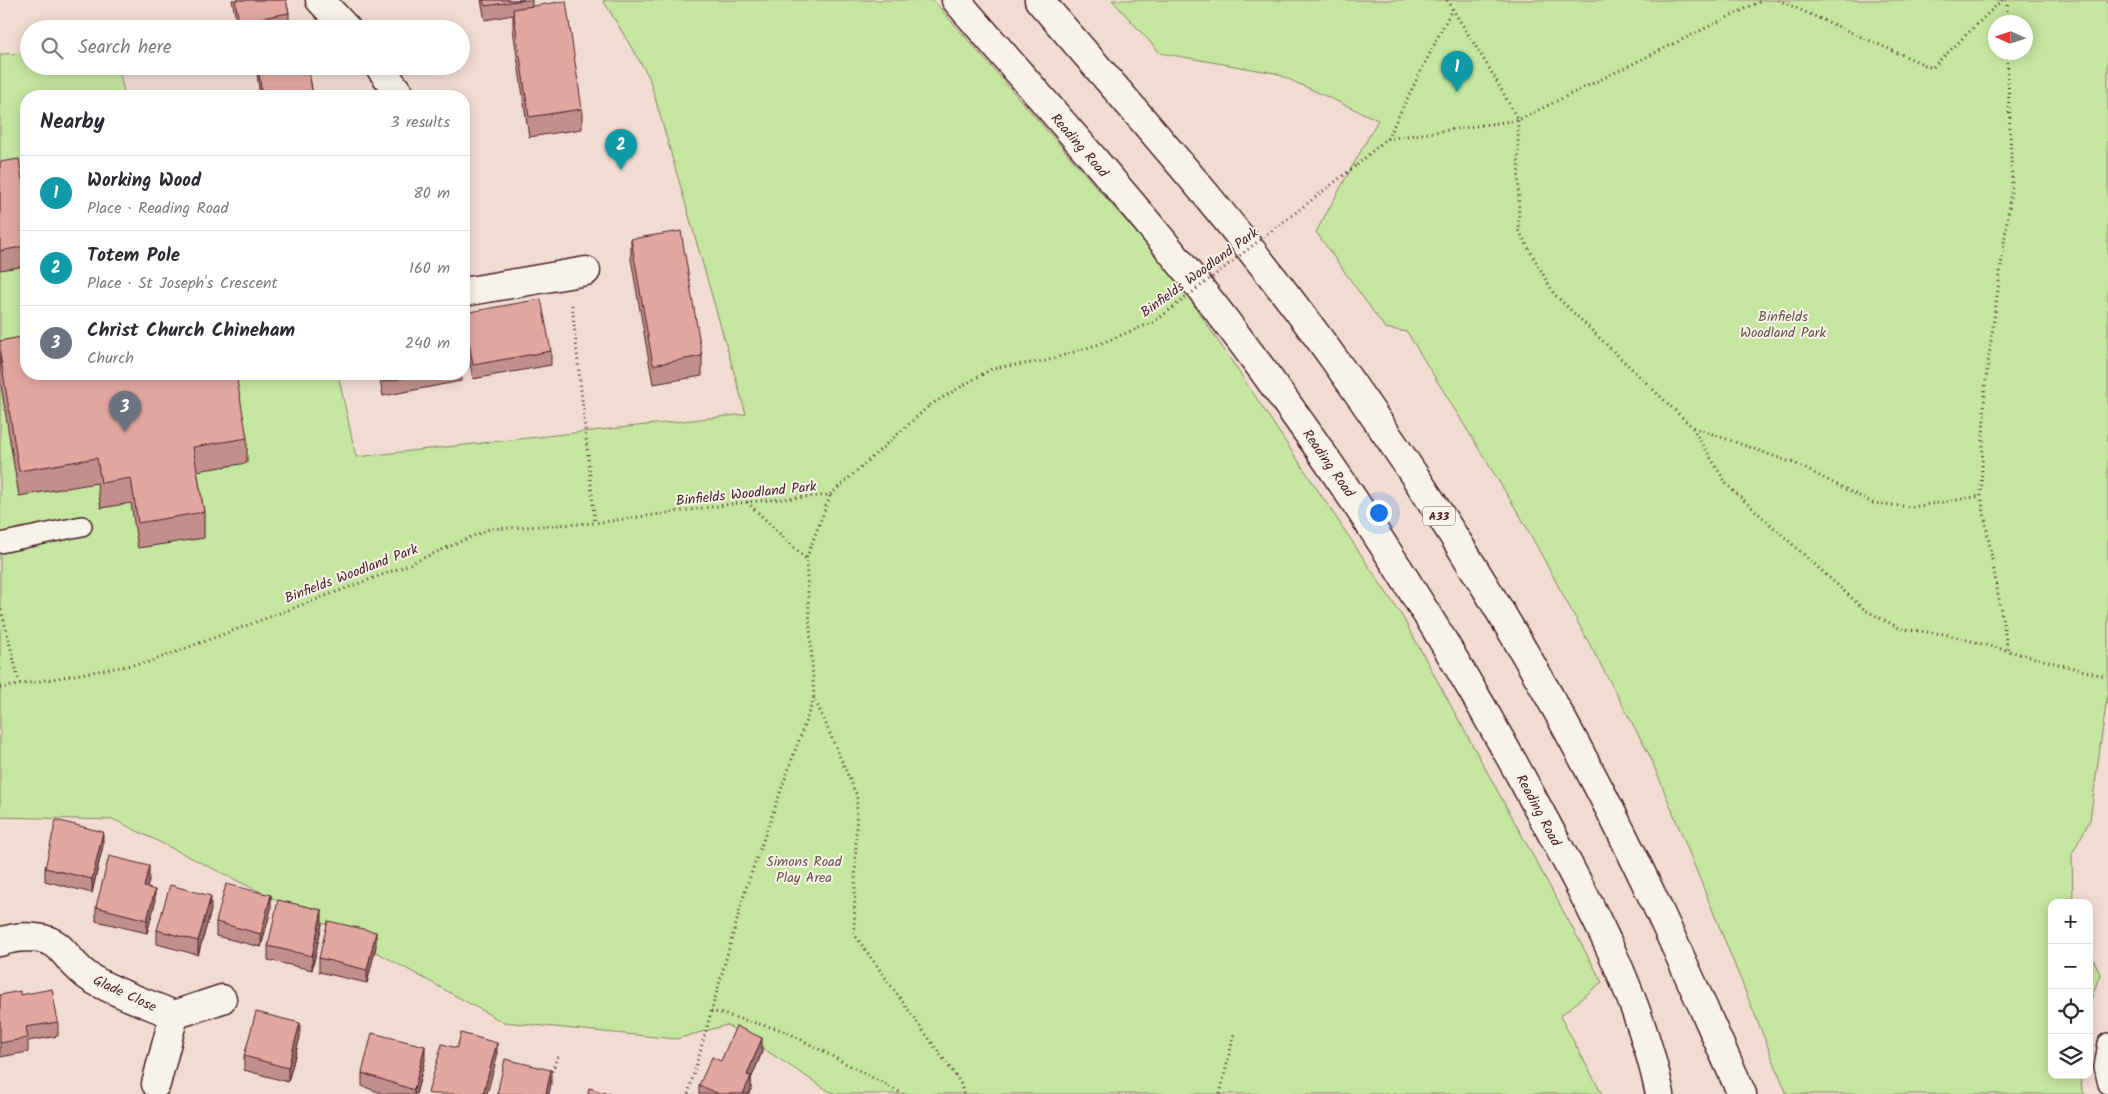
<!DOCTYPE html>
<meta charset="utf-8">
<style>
:root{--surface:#fff;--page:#f2f2f3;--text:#2b2b33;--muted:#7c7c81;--line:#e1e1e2;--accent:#db2777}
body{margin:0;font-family:Kalam,sans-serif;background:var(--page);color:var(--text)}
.controls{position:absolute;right:15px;bottom:15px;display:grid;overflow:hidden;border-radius:10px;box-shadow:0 2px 12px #0003}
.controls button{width:45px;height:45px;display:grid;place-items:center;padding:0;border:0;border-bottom:1px solid var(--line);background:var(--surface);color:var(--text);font:25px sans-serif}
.compass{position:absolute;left:1988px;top:15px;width:45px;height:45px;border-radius:50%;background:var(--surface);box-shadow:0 2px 12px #0003;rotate:273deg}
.you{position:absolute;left:1378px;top:512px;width:18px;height:18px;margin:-12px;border:4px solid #fff;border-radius:50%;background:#1a73e8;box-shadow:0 0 0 8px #1a73e833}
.badge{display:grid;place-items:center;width:32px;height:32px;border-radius:50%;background:var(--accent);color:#fff;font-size:16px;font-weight:700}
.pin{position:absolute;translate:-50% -41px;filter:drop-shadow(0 1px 2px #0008)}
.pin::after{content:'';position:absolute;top:26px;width:18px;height:15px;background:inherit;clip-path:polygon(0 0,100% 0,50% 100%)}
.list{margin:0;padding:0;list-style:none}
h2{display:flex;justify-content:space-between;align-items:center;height:65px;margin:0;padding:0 20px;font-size:21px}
h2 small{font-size:16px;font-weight:400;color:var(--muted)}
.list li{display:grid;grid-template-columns:32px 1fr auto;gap:15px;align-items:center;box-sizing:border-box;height:75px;padding:0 20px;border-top:1px solid var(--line)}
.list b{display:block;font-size:19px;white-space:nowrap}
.list p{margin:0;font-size:16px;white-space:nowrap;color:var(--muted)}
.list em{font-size:16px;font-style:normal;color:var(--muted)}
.icon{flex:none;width:28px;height:28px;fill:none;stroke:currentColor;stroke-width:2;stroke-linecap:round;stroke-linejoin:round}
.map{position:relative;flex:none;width:2108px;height:1094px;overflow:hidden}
.search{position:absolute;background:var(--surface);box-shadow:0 2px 12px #0003;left:20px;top:20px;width:450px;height:55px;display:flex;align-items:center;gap:12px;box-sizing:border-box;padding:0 18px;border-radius:28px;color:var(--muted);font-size:19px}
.panel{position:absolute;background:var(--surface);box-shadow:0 2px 12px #0003;left:20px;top:90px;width:450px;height:290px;border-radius:20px}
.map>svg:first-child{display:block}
.green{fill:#c4e69f;stroke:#878265;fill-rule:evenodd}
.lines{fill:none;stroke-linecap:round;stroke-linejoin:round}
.service-casing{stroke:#4a1f2b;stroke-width:22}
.minor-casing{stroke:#4a1f2b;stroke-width:31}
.trunk-casing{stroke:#4a1f2b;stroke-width:31}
.path{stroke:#4a1f2b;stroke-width:3;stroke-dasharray:1 4;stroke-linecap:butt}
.service{stroke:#f7f3e8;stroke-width:19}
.minor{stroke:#f7f3e8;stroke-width:28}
.trunk{stroke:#f7f3e8;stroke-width:28}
.path-bridge{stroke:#4a1f2b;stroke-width:3;stroke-dasharray:1 4;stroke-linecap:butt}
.wall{fill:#c2908a;stroke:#4a1f2b}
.shaded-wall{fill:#9e7670;stroke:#4a1f2b}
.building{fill:#e2a8a0;stroke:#4a1f2b}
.labels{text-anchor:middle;stroke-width:4;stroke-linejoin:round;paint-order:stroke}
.shield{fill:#f7f3e8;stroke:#7e5f64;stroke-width:1}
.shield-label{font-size:12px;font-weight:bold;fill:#4a1f2b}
.street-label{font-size:14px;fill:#4a1f2b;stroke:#f7f3e8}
.park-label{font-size:14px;fill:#685148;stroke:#f7f3e8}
</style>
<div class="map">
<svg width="2108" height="1094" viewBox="0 0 2108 1094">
<rect width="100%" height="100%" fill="#f1dcd2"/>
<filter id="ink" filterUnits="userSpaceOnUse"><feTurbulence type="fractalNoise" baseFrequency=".02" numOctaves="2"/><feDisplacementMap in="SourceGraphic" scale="10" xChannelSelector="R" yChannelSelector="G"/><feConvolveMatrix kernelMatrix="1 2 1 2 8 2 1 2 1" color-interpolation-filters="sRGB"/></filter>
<g filter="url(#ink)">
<path class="green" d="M603 0H933L1176 278 1402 616 1602 982 1560 1016 1602 1094H836L827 1090 727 1025 676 1039 503 1022 333 928 115 820 0 817V54L29 53V66H118L125 96H26V374H338L356 457 746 414 649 77Z
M1112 0H2108V690L2090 820 2072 854 2073 903H2052V1075H2080L2082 1090 2085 1094H1787L1650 756 1522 519 1407 332 1385 328 1316 232 1378 120 1275 73 1160 53ZM1996 22H2026V52H1996Z
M2089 949 2100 974 2089 1005Z"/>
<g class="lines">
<g class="service-casing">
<path id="service" d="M0 543 82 526
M2108 1043 2104 1067 2108 1084"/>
</g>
<g class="minor-casing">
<path id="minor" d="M320 0 347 29
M379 66 401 96
M464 292 586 271
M0 942C16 936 45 934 59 947 70 958 77 970 92 979 115 993 149 1004 174 1015
M156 1084 174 1015 222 999"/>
</g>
<g class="trunk-casing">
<path id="trunk" d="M956 0C1029 85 1104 168 1174 255 1311 425 1430 607 1533 799 1584 893 1638 989 1660 1094
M1039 0C1142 119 1247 237 1339 366 1432 496 1520 637 1594 779 1648 881 1694 988 1742 1094"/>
</g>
<path class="path" d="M1447 0 1491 71 1518 120 1519 231 1554 294 1692 427 1727 485 1865 610 1901 629 1944 634 2104 676
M1778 0 1932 68 2002 0
M2007 0V22
M2007 52 2012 183 1985 387 1981 496 2008 651
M1387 139 1452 9
M1357 165 1386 139 1518 120 1763 0
M572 305 595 523
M1693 427 1796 464 1873 503 1912 507 1981 496
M830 496 806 559 814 697 857 796 854 934 960 1082 964 1094
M747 502 806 559
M0 605 20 685
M0 688 149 662 403 567 489 529 595 523 747 502 830 495 930 405
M711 1011 785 1031 903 1094
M550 1076 559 1053
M688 1094 746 888 814 698
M1220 1094 1234 1034"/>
<use href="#service" class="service"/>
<use href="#minor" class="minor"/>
<use href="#trunk" class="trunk"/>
<path class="path-bridge" d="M930 405 993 368 1046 361 1099 344 1154 322 1357 165"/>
</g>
<path class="wall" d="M232 0H286L289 13V26L276 29H238Z
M481 0H532V6L582 109V129L529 137 513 29V15L485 20Z
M256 66H308L313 96H260Z
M0 162 22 180H26V266L0 270Z
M631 239 702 356V376L653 384 631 259Z
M464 313 551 351V365L473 379 464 330Z
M0 341 128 375 247 438V463L197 471 204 512V538L138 548 131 503 101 508 97 483 19 496 0 379Z
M379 374H461V381L383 396Z
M103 845 92 893 45 881V868Z
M149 880 147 888 155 903 147 933 96 921V907Z
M271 909 261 947 216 936V922Z
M211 910 198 955 157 944V930Z
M322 924 312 970 268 960V946Z
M376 946 367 983 319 972V958Z
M0 995H20L58 1022V1036L28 1041V1052L0 1057Z
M300 1037 288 1082 244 1070V1056Z
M762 1052 751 1079V1090L749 1094H699V1085L721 1061Z
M425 1060 416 1094H384L362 1086V1073Z"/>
<path class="shaded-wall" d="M103 832V845L92 893V879Z
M149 866V880L144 900V887Z
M155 890V903L147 933V920Z
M271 895V909L261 947V934Z
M211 896V910L198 955V941Z
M322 910V924L312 970V956Z
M376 932V946L367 983V970Z
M300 1023V1037L288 1082V1068Z
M762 1038V1052L751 1079V1090L749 1094H743L747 1075Z
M497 1043V1057L487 1094H483Z
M425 1046V1060L416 1094H414V1090Z
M551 1070V1084L549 1094H546Z"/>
<path class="building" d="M235 0H286L289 13 239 22Z
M483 0H524L485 6Z
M566 1 582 109 529 117 513 9Z
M258 66H308L313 96H262Z
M19 159 22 180H26V246L0 251V162Z
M681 231 702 356 653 365 631 239Z
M541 299 551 351 473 365 464 313Z
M26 336V374H128V375L136 374H236L247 438 193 447 204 512 138 523 131 478 101 483 97 458 19 471 0 354V341Z
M381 374H425L383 382Z
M56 820 103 832 92 879 45 868Z
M109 856 149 866 144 887 155 890 147 920 96 907Z
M226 884 271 895 261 934 216 922Z
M170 885 211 896 198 941 157 930Z
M278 900 322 910 312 956 268 946Z
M328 921 376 932 367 970 319 958Z
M52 989 58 1022 26 1027 28 1038 0 1043V995L20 991V995Z
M256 1012 300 1023 288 1068 244 1056Z
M736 1026 762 1038 747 1075 751 1076 743 1094H719L699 1085 712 1057 721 1061Z
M372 1033 425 1046 414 1090 362 1073Z
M461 1033 497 1043 483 1094H431L428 1093 442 1044 457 1048Z
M505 1059 551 1070 546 1094H497Z
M589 1088 610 1094H588Z"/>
</g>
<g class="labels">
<rect class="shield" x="1423" y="506.5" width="32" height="19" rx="4"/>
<g class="shield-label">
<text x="1439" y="520">A33</text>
</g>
<g class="street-label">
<text transform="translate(1080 145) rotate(49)" y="5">Reading Road</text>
<text transform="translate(1199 272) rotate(-36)" y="5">Binfields Woodland Park</text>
<text transform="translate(1329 463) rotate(55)" y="5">Reading Road</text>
<text transform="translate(746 493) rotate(-6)" y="5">Binfields Woodland Park</text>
<text transform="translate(351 573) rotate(-21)" y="5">Binfields Woodland Park</text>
<text transform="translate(1539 810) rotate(62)" y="5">Reading Road</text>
<text transform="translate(125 993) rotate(25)" y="5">Glade Close</text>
</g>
<g class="park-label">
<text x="1783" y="321">Binfields<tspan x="1783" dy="16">Woodland Park</tspan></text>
<text x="804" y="866">Simons Road<tspan x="804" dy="16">Play Area</tspan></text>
</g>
</g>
</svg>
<div class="controls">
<button>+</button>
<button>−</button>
<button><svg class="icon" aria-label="locate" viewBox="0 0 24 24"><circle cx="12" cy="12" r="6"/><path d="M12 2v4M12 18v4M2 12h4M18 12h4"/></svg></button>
<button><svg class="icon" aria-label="layers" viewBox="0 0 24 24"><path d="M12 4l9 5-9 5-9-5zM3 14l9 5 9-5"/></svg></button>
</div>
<svg class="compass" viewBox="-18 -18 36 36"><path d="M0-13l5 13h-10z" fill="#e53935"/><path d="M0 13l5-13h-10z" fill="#7c7c81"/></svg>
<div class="you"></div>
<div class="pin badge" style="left:1457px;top:92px;background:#0f9aa8">1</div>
<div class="pin badge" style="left:621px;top:170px;background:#0f9aa8">2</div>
<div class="pin badge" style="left:125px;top:432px;background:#6b7280">3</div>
<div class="search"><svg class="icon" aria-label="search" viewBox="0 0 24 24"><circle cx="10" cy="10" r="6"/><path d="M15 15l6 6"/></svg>Search here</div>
<section class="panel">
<h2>Nearby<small>3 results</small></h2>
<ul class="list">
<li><span class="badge" style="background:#0f9aa8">1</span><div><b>Working Wood</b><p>Place · Reading Road</p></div><em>80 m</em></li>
<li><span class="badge" style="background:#0f9aa8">2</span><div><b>Totem Pole</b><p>Place · St Joseph's Crescent</p></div><em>160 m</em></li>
<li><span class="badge" style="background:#6b7280">3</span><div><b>Christ Church Chineham</b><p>Church</p></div><em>240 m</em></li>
</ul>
</section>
</div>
